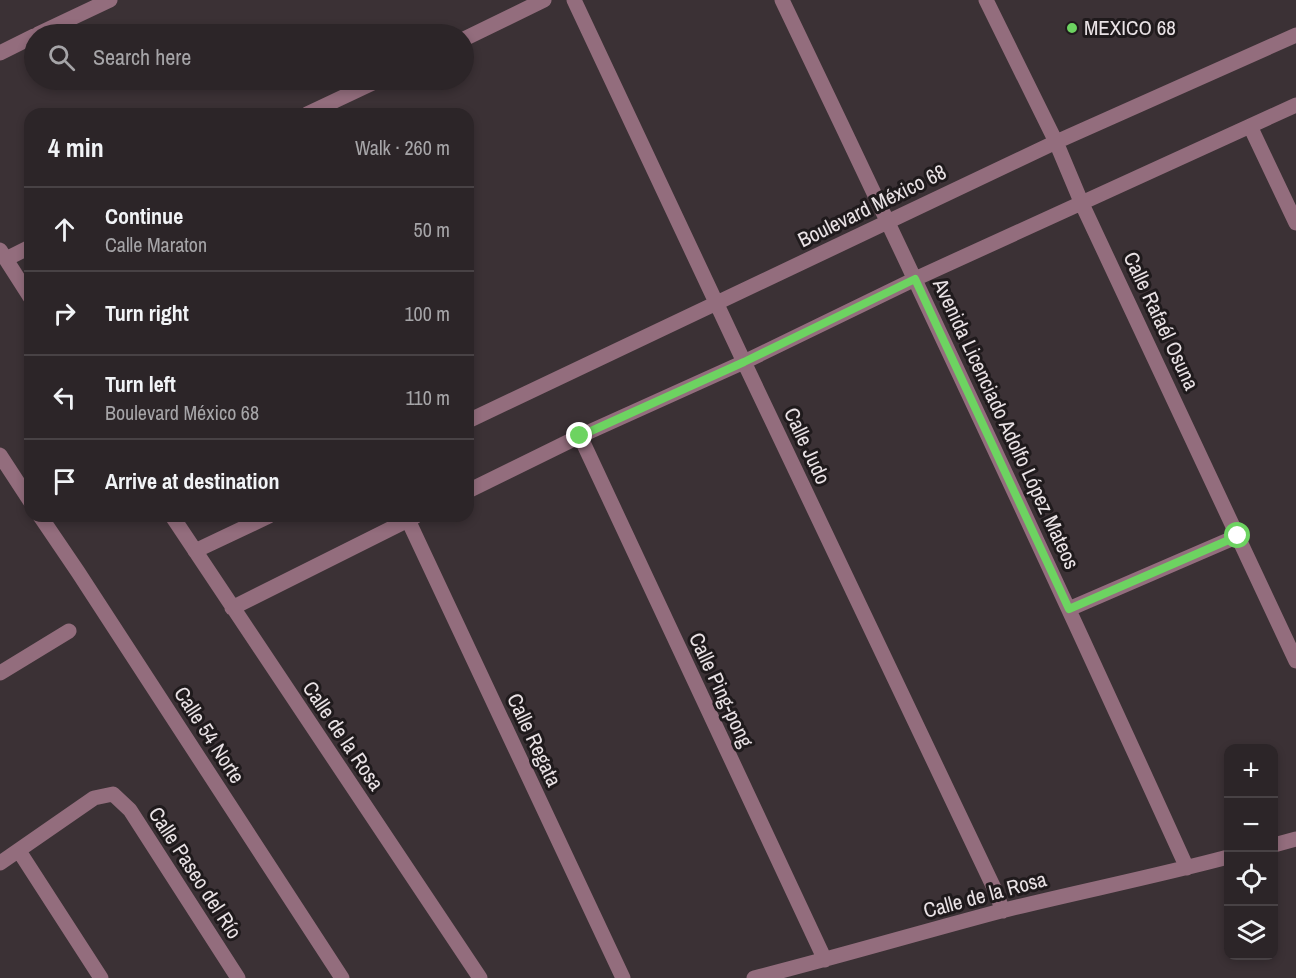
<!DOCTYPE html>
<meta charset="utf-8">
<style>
:root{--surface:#2c2528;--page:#383134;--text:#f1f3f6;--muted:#a6a5a8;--line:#484245}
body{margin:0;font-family:"Archivo Narrow",sans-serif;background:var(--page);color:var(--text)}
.controls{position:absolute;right:18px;bottom:18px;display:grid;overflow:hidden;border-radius:12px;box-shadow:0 3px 9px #0003}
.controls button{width:54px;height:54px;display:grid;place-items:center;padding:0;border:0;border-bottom:2px solid var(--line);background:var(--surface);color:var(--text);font:30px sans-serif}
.stop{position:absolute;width:18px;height:18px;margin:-14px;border:4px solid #6dd361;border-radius:50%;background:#fff}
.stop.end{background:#6dd361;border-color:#fff;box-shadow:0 2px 6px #0008}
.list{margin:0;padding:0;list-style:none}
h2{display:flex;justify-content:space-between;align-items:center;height:78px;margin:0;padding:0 24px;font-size:26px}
h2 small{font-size:20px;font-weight:400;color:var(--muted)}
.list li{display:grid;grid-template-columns:39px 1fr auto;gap:18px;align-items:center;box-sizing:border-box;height:84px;padding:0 24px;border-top:2px solid var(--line)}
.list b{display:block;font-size:22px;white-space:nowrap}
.list p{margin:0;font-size:20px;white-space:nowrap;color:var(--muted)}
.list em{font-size:20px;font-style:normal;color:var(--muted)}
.icon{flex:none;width:33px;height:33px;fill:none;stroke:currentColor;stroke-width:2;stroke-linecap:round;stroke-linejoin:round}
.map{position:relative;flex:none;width:1296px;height:978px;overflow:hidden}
.search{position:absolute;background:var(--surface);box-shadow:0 3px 9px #0003;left:24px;top:24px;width:450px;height:66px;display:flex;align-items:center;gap:15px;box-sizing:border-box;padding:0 21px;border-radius:33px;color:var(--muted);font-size:22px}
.panel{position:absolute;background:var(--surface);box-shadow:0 3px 9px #0003;left:24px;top:108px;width:450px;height:414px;border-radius:18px}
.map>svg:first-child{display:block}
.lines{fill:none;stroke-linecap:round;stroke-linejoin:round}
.minor{stroke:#936d7d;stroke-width:15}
.route{stroke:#6dd361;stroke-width:8}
.poi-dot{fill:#6dd361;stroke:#1f1a1c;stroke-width:2}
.labels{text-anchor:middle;stroke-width:6;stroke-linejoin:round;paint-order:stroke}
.poi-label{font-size:21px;fill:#e9e2e5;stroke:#1f1a1c;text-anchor:start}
.street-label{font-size:21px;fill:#e9e2e5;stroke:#1f1a1c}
</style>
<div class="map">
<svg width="1296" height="978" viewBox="0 0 1296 978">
<rect width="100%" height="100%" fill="#3b3135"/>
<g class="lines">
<path class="minor" d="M574 0 744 362 994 888 1003 911
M782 0C920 288 1055 577 1187 868
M986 0 1056 142 1082 204 1296 661
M38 34 110 0
M464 39 544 0
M0 53 34 36
M307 114 379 80
M1250 126 1296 223
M0 250 30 297
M6 259 30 247
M468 421 1056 142 1296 35
M580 436 825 960
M0 455 30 501
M468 491 580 436 744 362 915 279 1296 105
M40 516 78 572 342 978
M172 516 480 978
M408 520 623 978
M195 551 269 516
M232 608 416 516
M1069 609 1238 536
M0 673 69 631
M1274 845 1296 839
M19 851 101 978
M0 863 94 798 113 794 130 810 238 978
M754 978C837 957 918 933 1001 911 1077 892 1153 877 1228 857"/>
</g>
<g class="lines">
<path class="route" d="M580 436 744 362 915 279 1069 609 1238 536"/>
</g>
<circle class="poi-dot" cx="1072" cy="28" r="6"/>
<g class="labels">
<g class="poi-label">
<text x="1084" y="35">MEXICO 68</text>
</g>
<g class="street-label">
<text transform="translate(872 206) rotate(-26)" y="7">Boulevard México 68</text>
<text transform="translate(1161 321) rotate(65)" y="7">Calle Rafaél Osuna</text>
<text transform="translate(1006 424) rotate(65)" y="7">Avenida Licenciado Adolfo López Mateos</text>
<text transform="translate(807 446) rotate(65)" y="7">Calle Judo</text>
<text transform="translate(721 690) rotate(65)" y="7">Calle Ping-pong</text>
<text transform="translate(209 735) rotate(57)" y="7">Calle 54 Norte</text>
<text transform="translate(343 736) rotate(56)" y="7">Calle de la Rosa</text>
<text transform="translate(534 740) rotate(65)" y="7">Calle Regata</text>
<text transform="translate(195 873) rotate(57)" y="7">Calle Paseo del Río</text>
<text transform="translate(985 895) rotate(-15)" y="7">Calle de la Rosa</text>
</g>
</g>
</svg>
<div class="controls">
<button>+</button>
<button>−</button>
<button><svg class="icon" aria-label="locate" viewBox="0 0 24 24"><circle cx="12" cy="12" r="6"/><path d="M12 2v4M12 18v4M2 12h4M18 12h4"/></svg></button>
<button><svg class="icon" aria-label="layers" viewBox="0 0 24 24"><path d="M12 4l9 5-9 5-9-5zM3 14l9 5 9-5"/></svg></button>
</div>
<div class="stop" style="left:1238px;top:536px"></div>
<div class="stop end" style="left:580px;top:436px"></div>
<div class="search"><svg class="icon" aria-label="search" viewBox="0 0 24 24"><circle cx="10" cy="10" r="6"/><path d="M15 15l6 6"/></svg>Search here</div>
<section class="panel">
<h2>4 min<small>Walk · 260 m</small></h2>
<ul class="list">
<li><svg class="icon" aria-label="ahead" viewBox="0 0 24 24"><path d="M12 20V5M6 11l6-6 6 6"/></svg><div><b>Continue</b><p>Calle Maraton</p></div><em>50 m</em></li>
<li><svg class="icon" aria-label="right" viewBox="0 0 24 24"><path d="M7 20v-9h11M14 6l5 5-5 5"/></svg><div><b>Turn right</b></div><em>100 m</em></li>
<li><svg class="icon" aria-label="left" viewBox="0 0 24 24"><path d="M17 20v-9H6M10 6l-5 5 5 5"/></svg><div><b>Turn left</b><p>Boulevard México 68</p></div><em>110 m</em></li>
<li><svg class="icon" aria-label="arrive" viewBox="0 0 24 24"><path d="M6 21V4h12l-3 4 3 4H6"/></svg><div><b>Arrive at destination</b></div></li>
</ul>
</section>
</div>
